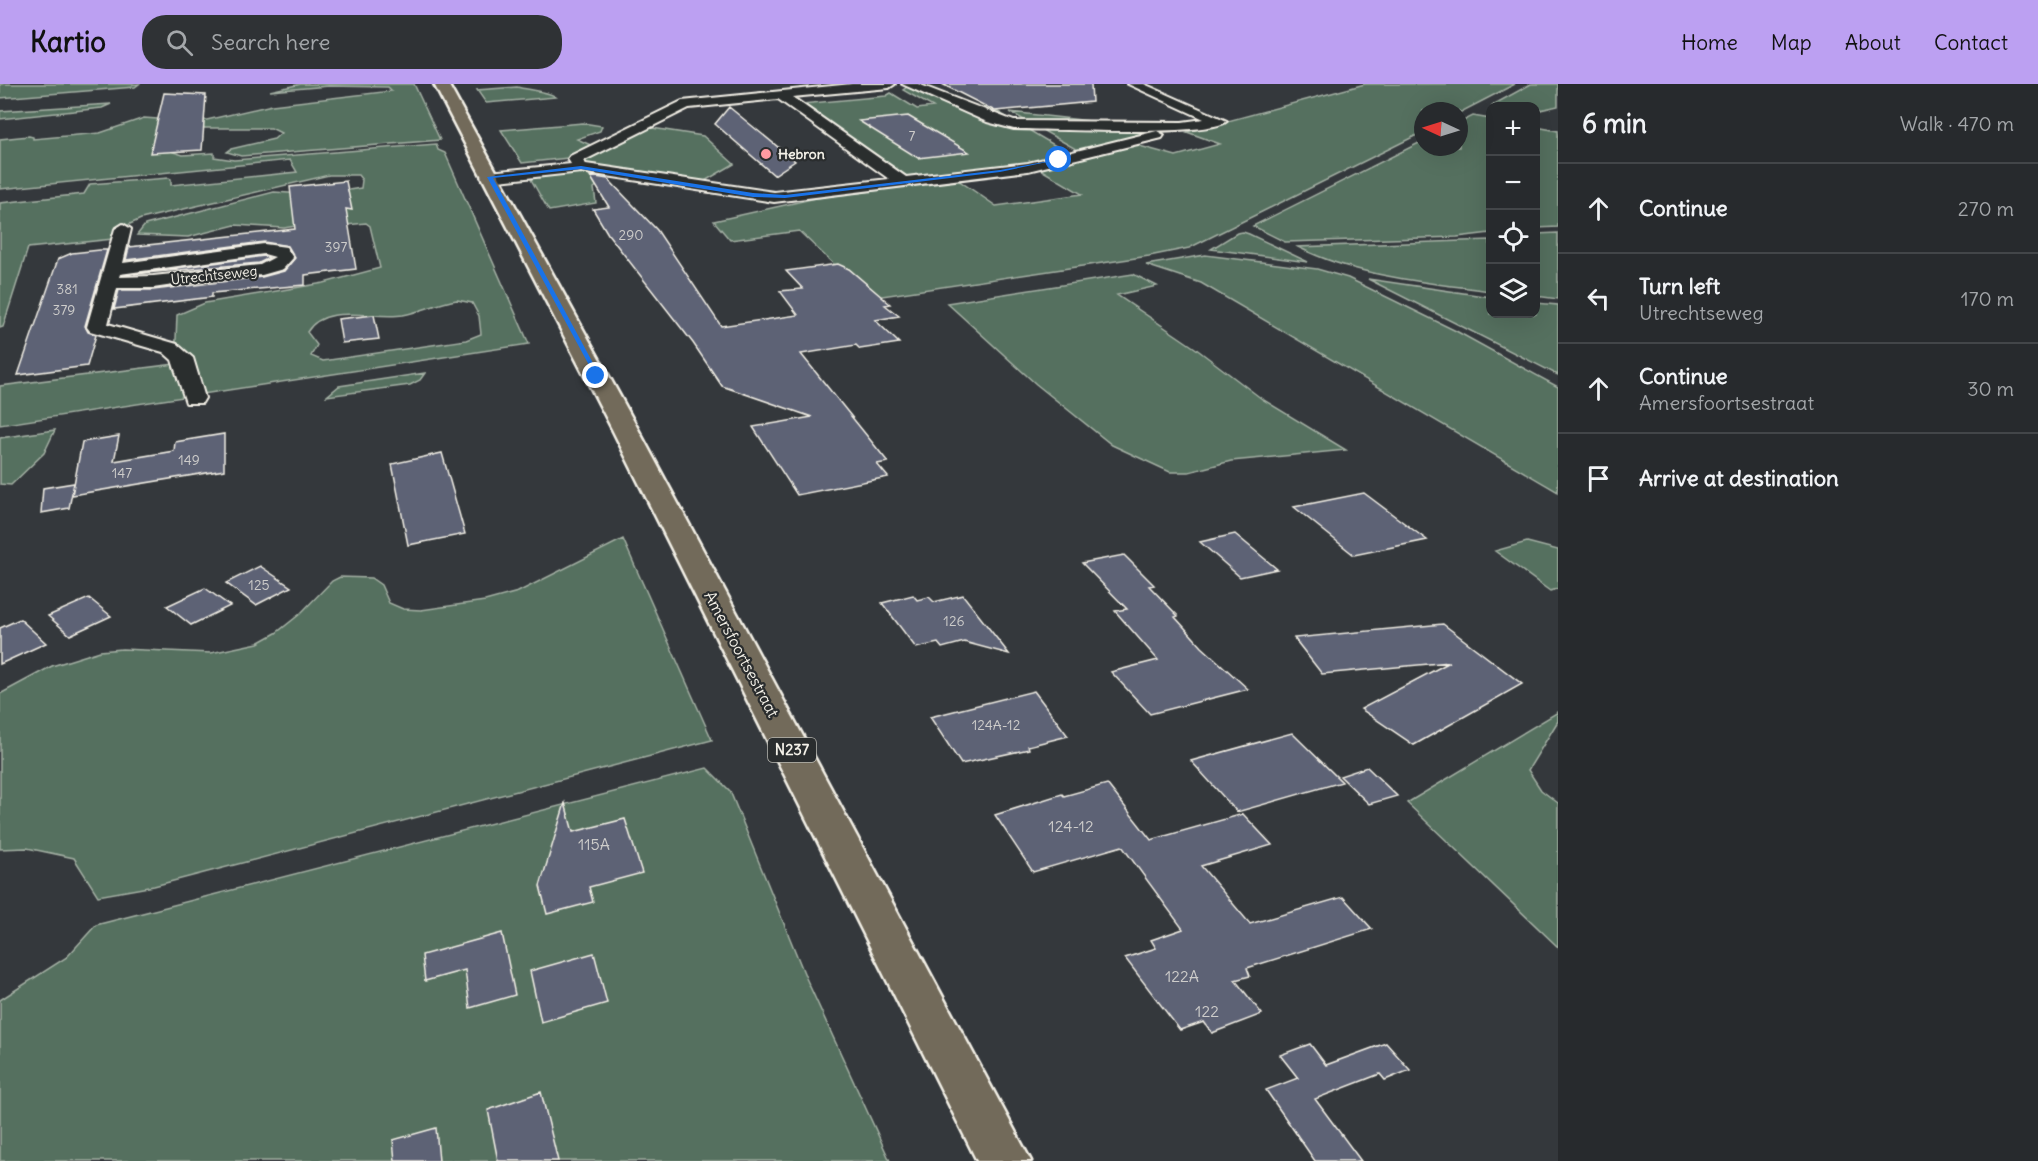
<!DOCTYPE html>
<meta charset="utf-8">
<style>
:root{--surface:#272a2d;--page:#2f3235;--text:#f1f3f6;--muted:#a4a7aa;--line:#434649;--accent:#bca0f2}
body{margin:0;font-family:Delius,sans-serif;background:var(--page);color:var(--text)}
.controls{position:absolute;right:18px;top:18px;display:grid;overflow:hidden;border-radius:12px;box-shadow:0 6px 24px #0002}
.controls button{width:54px;height:54px;display:grid;place-items:center;padding:0;border:0;border-bottom:2px solid var(--line);background:var(--surface);color:var(--text);font:30px sans-serif}
.compass{position:absolute;left:1414px;top:18px;width:54px;height:54px;border-radius:50%;background:var(--surface);box-shadow:0 6px 24px #0002;rotate:274deg}
.stop{position:absolute;width:18px;height:18px;margin:-14px;border:4px solid #1a73e8;border-radius:50%;background:#fff}
.stop.end{background:#1a73e8;border-color:#fff;box-shadow:0 2px 6px #0008}
.list{margin:0;padding:0;list-style:none}
h2{display:flex;justify-content:space-between;align-items:center;height:78px;margin:0;padding:0 24px;font-size:26px}
h2 small{font-size:20px;font-weight:400;color:var(--muted)}
.list li{display:grid;grid-template-columns:39px 1fr auto;gap:18px;align-items:center;box-sizing:border-box;height:90px;padding:0 24px;border-top:2px solid var(--line)}
.list b{display:block;font-size:22px;white-space:nowrap}
.list p{margin:0;font-size:20px;white-space:nowrap;color:var(--muted)}
.list em{font-size:20px;font-style:normal;color:var(--muted)}
.icon{flex:none;width:33px;height:33px;fill:none;stroke:currentColor;stroke-width:2;stroke-linecap:round;stroke-linejoin:round}
.map{position:relative;flex:none;width:1558px;height:1077px;overflow:hidden}
header{display:flex;align-items:center;gap:36px;box-sizing:border-box;height:84px;padding:0 30px;background:var(--accent);color:#111}
header strong{font-size:28px}
nav{display:flex;gap:33px;margin-inline-start:auto;font-size:21px}
.search{width:420px;height:54px;background:var(--page);display:flex;align-items:center;gap:15px;box-sizing:border-box;padding:0 21px;border-radius:24px;color:var(--muted);font-size:22px}
main{display:flex}
aside{flex:1;background:var(--surface)}
.map>svg:first-child{display:block}
.green{fill:#54705f;stroke:#a4b0a4;stroke-width:1.5;fill-rule:evenodd}
.building{fill:#5d6274;stroke:#f4f1e8;stroke-width:1.5}
.lines{fill:none;stroke-linecap:round;stroke-linejoin:round}
.street-casing{stroke:#f4f1e8;stroke-width:4}
.primary-casing{stroke:#f4f1e8;stroke-width:5}
.street{fill:#2a2d2e;fill-rule:evenodd}
.primary{fill:#726b5a;fill-rule:evenodd}
.route{fill:#1a73e8}
.poi-dot{fill:#ff9aa2;stroke:#2a2d2e;stroke-width:2}
.labels{text-anchor:middle;stroke-width:4.5;stroke-linejoin:round;paint-order:stroke}
.number-label{font-size:14px;fill:#cecdcb}
.far-poi-label{font-size:14px;font-weight:bold;fill:#f4f1e8;stroke:#2a2d2e;text-anchor:start}
.far-street-label{font-size:14px;fill:#f4f1e8;stroke:#2a2d2e}
.shield{fill:#2a2d2e;stroke:#b7b6b0;stroke-width:1.5}
.shield-label{font-size:15px;font-weight:bold;fill:#f4f1e8}
.street-label{font-size:16px;fill:#f4f1e8;stroke:#2a2d2e}
.near-number-label{font-size:16px;fill:#cecdcb}
</style>
<header>
<strong>Kartio</strong>
<div class="search"><svg class="icon" aria-label="search" viewBox="0 0 24 24"><circle cx="10" cy="10" r="6"/><path d="M15 15l6 6"/></svg>Search here</div>
<nav><a>Home</a><a>Map</a><a>About</a><a>Contact</a></nav>
</header>
<main>
<div class="map">
<svg width="1558" height="1077" viewBox="0 0 1558 1077">
<rect width="100%" height="100%" fill="#34383c"/>
<filter id="ink" filterUnits="userSpaceOnUse"><feTurbulence type="fractalNoise" baseFrequency=".0167" numOctaves="2"/><feDisplacementMap in="SourceGraphic" scale="12" xChannelSelector="R" yChannelSelector="G"/><feConvolveMatrix kernelMatrix="1 2 1 2 8 2 1 2 1" color-interpolation-filters="sRGB"/></filter>
<g filter="url(#ink)">
<path class="green" d="M0 0H139L135 3 0 14Z
M301 0H414L440 56 241 72 227 68 231 65 274 55 281 49 271 44H200L172 57 173 68 183 71 214 69V73L234 76 436 60 438 66 445 69 529 260 0 341V302L175 280 177 231 205 219 324 199 380 184 370 142 366 139 315 144 301 141 284 144 235 141 188 153 137 151 145 141 274 108 318 111 361 104 362 96 358 91H329L141 135 130 140 113 155 28 164 3 243 0 244V119L84 110 90 100 169 94 171 95V101L297 88 290 76 0 105V55L29 52 33 53V55L100 49 144 34 198 38 272 21 392 7 388 3 329 2 270 7ZM457 216 472 219 479 232 481 250 466 256 323 277 311 272 317 261 307 248C325 218 374 236 403 231 422 227 438 219 457 216Z
M911 0 961 19 993 25 1071 71 1035 79 907 96 801 20 886 12 891 9 917 25 933 23 903 6Z
M1365 0H1515L1459 29V27H1423V48L1189 164 1149 172 869 214 799 147 730 156 714 137 816 114 958 96 996 122 1082 110 1038 84 1136 61 1176 72 1220 60 1187 48Z
M1531 0H1558V22L1536 27V22H1491Z
M517 3C528 6 547 7 556 13L486 19 477 6Z
M111 20 102 24 0 35V27Z
M1010 28 1171 46 1081 68Z
M1473 32 1490 35V149L1457 153 1285 158 1253 142 1423 57V63H1459V39Z
M583 39 602 42 600 47 577 55 593 62 568 74 522 79 501 46Z
M1536 43 1558 47V143L1536 144Z
M652 44 703 52 734 80 703 98 587 83 583 76 644 45Z
M574 88 609 93 594 104 596 119 549 127 529 92Z
M1243 148 1249 150 1308 178 1211 165 1237 149Z
M1558 149V215L1536 212V150Z
M1490 156V207C1426 198 1357 193 1298 163Z
M1205 171 1317 185 1348 194 1456 247 1558 303V408L1201 199 1146 181Z
M1133 190 1157 202 1117 211 1195 264 1262 315 1346 366 1231 377 1189 388H1170L1112 361 1036 300 947 219Z
M1368 195 1490 213V230H1536V219L1558 221V291Z
M425 289 420 296 410 301 327 312 339 302Z
M55 346 44 369 11 401 0 400V354Z
M623 455 712 656 154 802 98 812 74 774 27 764 0 765V610L52 582 100 567 122 565 211 569 258 559 276 549 300 530 332 497 340 493 371 494 381 501 389 519 403 525 421 526 485 517 518 508Z
M1527 458 1558 466V505L1550 507 1495 467Z
M1558 628V637L1528 686 1541 706 1558 719V863L1407 719Z
M707 684 730 707 806 894 890 1077H0V916L67 873 96 841Z"/>
<path class="building" d="M942 0H1091L1092 18 995 27Z
M164 9 206 11 202 66 150 69Z
M729 23 795 77 774 91 715 40Z
M908 32 969 68 918 74 859 37Z
M590 92 608 95 657 146 721 242 798 231 780 207 803 205 786 187 838 180 849 185 890 220 885 221 899 232 875 236 899 259 860 265 856 261 801 270 888 378 877 380 888 393 797 411 753 343 812 333 722 302 693 259 608 150 593 125 609 123Z
M346 97 352 126 346 125 356 185 305 191V201L212 209V213L114 225 119 206H153L262 193 284 187 295 174 288 162 264 158 126 176 129 163 295 145 290 103Z
M100 166H107L85 242 88 248 96 251 87 282 18 291 58 175 72 169Z
M264 172 269 174 259 179 134 190Z
M374 231 379 255 342 259 338 235Z
M224 350V386L72 411 82 358 119 352 114 377 174 367 175 358Z
M442 369 465 450 408 461 392 380Z
M74 399 69 424 41 429 43 404Z
M1364 409 1396 433 1427 456 1354 471 1294 423Z
M1235 450 1277 485 1240 493 1200 458Z
M1124 471 1154 501 1149 502 1178 532 1175 533 1202 563 1248 605 1150 630 1111 588 1158 576 1115 527 1127 525 1082 479Z
M260 482 291 503 256 521 226 499Z
M205 504 230 522 191 541 167 522Z
M913 511 917 516 929 513 934 518 963 511 1009 570 964 558 942 564 938 559 916 564 882 519Z
M89 514 111 532 70 551 48 532Z
M20 535 46 559 0 580V544Z
M1443 540 1522 600 1414 661 1361 625 1450 578 1322 590 1294 554Z
M1034 607 1068 652 1028 662 1029 665 961 680 930 633Z
M1292 649 1342 698 1237 728 1191 677Z
M1367 683 1397 712 1369 720 1340 692Z
M1107 700 1151 756 1243 730 1272 761 1201 782 1250 840 1343 813 1372 845 1247 884 1250 892 1235 896 1262 930 1212 949 1204 938 1180 946 1125 874 1156 864 1151 856 1183 845 1122 762 1033 788 995 731 1062 710 1064 712Z
M565 719 573 748 625 735 642 789 589 803 593 818 547 830 540 802Z
M502 849 515 911 470 924 465 886 425 897 422 871Z
M594 869 607 919 541 938 530 887Z
M1386 959 1410 986 1385 996 1380 990 1315 1015 1361 1077H1315L1266 1006 1298 994 1280 971 1310 960 1326 981Z
M541 1008 558 1077H498L488 1026Z
M436 1044 439 1077H395L393 1056Z"/>
<g class="lines">
<g class="street-casing">
<path id="street" d="M852 0H895L889 4 792 13 906 93 1028 79 1157 47 1164 51 1162 54 1028 87 774 118 581 88 489 98 481 93 489 88 571 80 568 75 570 72 682 17ZM778 15 889 95 774 108 586 80 583 77 689 24Z
M902 0H918L1014 37 1182 38 1204 35 1128 0H1144L1227 37C1211 53 1046 45 1014 45L987 38Z
M123 140 131 145 123 179 264 160 286 163 293 174 283 185 262 191 215 195 153 204H117L108 240 177 260 193 274 205 314 202 319H186L172 276 163 268 90 247 87 243 115 145ZM264 170 275 173 260 181 153 192 119 193 120 190Z"/>
</g>
<g class="primary-casing">
<path id="primary" d="M434 0H448L638 345 1031 1077H977L612 345Z"/>
</g>
<use href="#street" class="street"/>
<use href="#primary" class="primary"/>
</g>
</g>
<path class="route" d="M1061 75 1000 88 785 114 753 113 581 85 493 94 600 292 596 294 487 93 581 82 753 109 785 111 1000 86Z"/>
<circle class="poi-dot" cx="766" cy="70" r="6"/>
<g class="labels">
<g class="number-label">
<text x="912" y="57">7</text>
<text x="631" y="156">290</text>
<text x="336" y="168">397</text>
<text x="67" y="210">381</text>
<text x="64" y="231">379</text>
<text x="189" y="381">149</text>
<text x="122" y="394">147</text>
<text x="259" y="506">125</text>
<text x="954" y="542">126</text>
<text x="996" y="646">124A-12</text>
</g>
<g class="far-poi-label">
<text x="778" y="75">Hebron</text>
</g>
<g class="far-street-label">
<text transform="translate(214 191) rotate(-6)" y="5">Utrechtseweg</text>
</g>
<rect class="shield" x="768" y="654" width="48" height="24" rx="4.5"/>
<g class="shield-label">
<text x="792" y="671">N237</text>
</g>
<g class="street-label">
<text transform="translate(742 570) rotate(62)" y="6">Amersfoortsestraat</text>
</g>
<g class="near-number-label">
<text x="1071" y="748">124-12</text>
<text x="594" y="766">115A</text>
<text x="1182" y="898">122A</text>
<text x="1207" y="933">122</text>
</g>
</g>
</svg>
<div class="controls">
<button>+</button>
<button>−</button>
<button><svg class="icon" aria-label="locate" viewBox="0 0 24 24"><circle cx="12" cy="12" r="6"/><path d="M12 2v4M12 18v4M2 12h4M18 12h4"/></svg></button>
<button><svg class="icon" aria-label="layers" viewBox="0 0 24 24"><path d="M12 4l9 5-9 5-9-5zM3 14l9 5 9-5"/></svg></button>
</div>
<svg class="compass" viewBox="-18 -18 36 36"><path d="M0-13l5 13h-10z" fill="#e53935"/><path d="M0 13l5-13h-10z" fill="#a4a7aa"/></svg>
<div class="stop" style="left:1059px;top:76px"></div>
<div class="stop end" style="left:596px;top:292px"></div>
</div>
<aside>
<h2>6 min<small>Walk · 470 m</small></h2>
<ul class="list">
<li><svg class="icon" aria-label="ahead" viewBox="0 0 24 24"><path d="M12 20V5M6 11l6-6 6 6"/></svg><div><b>Continue</b></div><em>270 m</em></li>
<li><svg class="icon" aria-label="left" viewBox="0 0 24 24"><path d="M17 20v-9H6M10 6l-5 5 5 5"/></svg><div><b>Turn left</b><p>Utrechtseweg</p></div><em>170 m</em></li>
<li><svg class="icon" aria-label="ahead" viewBox="0 0 24 24"><path d="M12 20V5M6 11l6-6 6 6"/></svg><div><b>Continue</b><p>Amersfoortsestraat</p></div><em>30 m</em></li>
<li><svg class="icon" aria-label="arrive" viewBox="0 0 24 24"><path d="M6 21V4h12l-3 4 3 4H6"/></svg><div><b>Arrive at destination</b></div></li>
</ul>
</aside>
</main>
